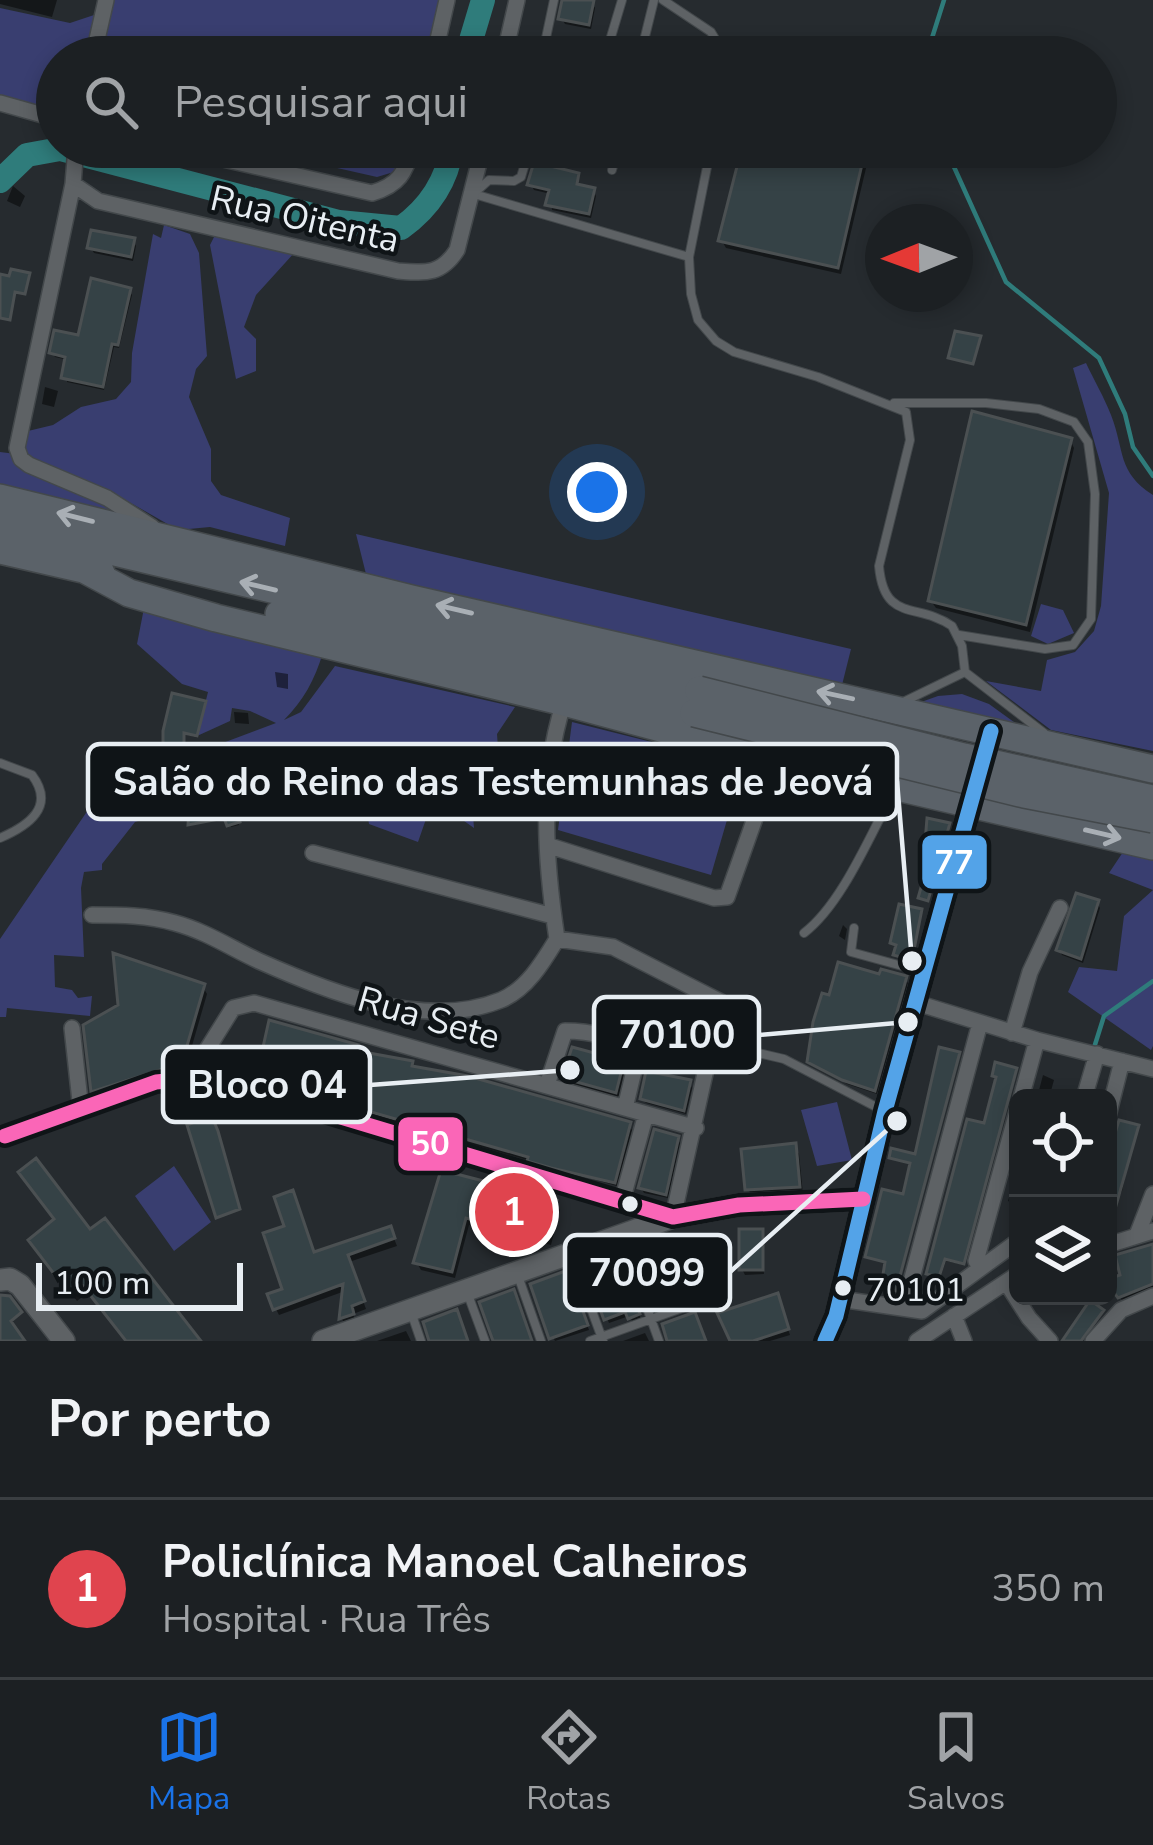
<!DOCTYPE html>
<html lang="pt">
<meta charset="utf-8">
<style>
:root{--surface:#1c2023;--page:#292d30;--text:#f1f3f6;--muted:#a0a3a6;--line:#3a3e41;--accent:#1a73e8}
body{margin:0;font-family:"Nunito Sans",sans-serif;background:var(--page);color:var(--text)}
.controls{position:absolute;right:36px;bottom:36px;display:grid;overflow:hidden;border-radius:18px;box-shadow:0 6px 18px #0003}
.controls button{width:108px;height:108px;display:grid;place-items:center;padding:0;border:0;border-bottom:3px solid var(--line);background:var(--surface);color:var(--text);font:60px sans-serif}
.compass{position:absolute;left:865px;top:204px;width:108px;height:108px;border-radius:50%;background:var(--surface);box-shadow:0 6px 18px #0003;rotate:269deg}
.scale{position:absolute;left:36px;bottom:30px;width:207px;box-sizing:border-box;padding-left:12px;border:6px solid #e8eef3;border-top:0;font-size:33px;line-height:42px;white-space:nowrap;color:#e8eef3;-webkit-text-stroke:9px #0f1417;paint-order:stroke}
.you{position:absolute;left:597px;top:492px;width:42px;height:42px;margin:-30px;border:9px solid #fff;border-radius:50%;background:#1a73e8;box-shadow:0 0 0 18px #1a73e833}
.badge{display:grid;place-items:center;width:78px;height:78px;border-radius:50%;background:var(--accent);color:#fff;font-size:39px;font-weight:700}
.pin{position:absolute;translate:-50% -50%;border:6px solid #fff;box-shadow:0 3px 12px #0006}
.list{margin:0;padding:0;list-style:none}
h2{display:flex;justify-content:space-between;align-items:center;height:156px;margin:0;padding:0 48px;font-size:51px}
h2 small{font-size:39px;font-weight:400;color:var(--muted)}
.list li{display:grid;grid-template-columns:78px 1fr auto;gap:36px;align-items:center;box-sizing:border-box;height:180px;padding:0 48px;border-top:3px solid var(--line)}
.list b{display:block;font-size:45px;white-space:nowrap}
.list p{margin:0;font-size:39px;white-space:nowrap;color:var(--muted)}
.list em{font-size:39px;font-style:normal;color:var(--muted)}
.icon{flex:none;width:66px;height:66px;fill:none;stroke:currentColor;stroke-width:2;stroke-linecap:round;stroke-linejoin:round}
.map{position:relative;flex:none;width:1153px;height:1341px;overflow:hidden}
.search{position:absolute;background:var(--surface);box-shadow:0 6px 18px #0003;left:36px;right:36px;top:36px;height:132px;display:flex;align-items:center;gap:30px;box-sizing:border-box;padding:0 42px;border-radius:66px;color:var(--muted);font-size:45px}
.sheet{height:336px;background:var(--surface)}
nav{display:flex;justify-content:space-around;align-items:center;box-sizing:border-box;height:168px;border-top:3px solid var(--line);background:var(--surface);font-size:33px;color:var(--muted)}
nav a{display:grid;justify-items:center;gap:6px}
nav .on{color:var(--accent)}
.map>svg:first-child{display:block}
.green{fill:#393e70}
.shadow{fill:#0007}
.lines{fill:none;stroke-linecap:round;stroke-linejoin:round}
.stream{stroke:#2f7c7b;stroke-width:4.5}
.river{stroke:#2f7c7b;stroke-width:24}
.building{fill:#354246;stroke:#4b5052;stroke-width:3}
.lane-casing{stroke:#43484b;stroke-width:10}
.street-casing{stroke:#43484b;stroke-width:18}
.secondary-casing{stroke:#43484b;stroke-width:24}
.highway-casing{stroke:#43484b;stroke-width:30}
.lane{stroke:#5e6265;stroke-width:8}
.street{stroke:#5e6265;stroke-width:15}
.secondary{stroke:#5e6265;stroke-width:21}
.highway{stroke:#5b6269;stroke-width:27}
.highway-bridge-casing{stroke:#43484b;stroke-width:30;stroke-linecap:butt}
.highway-bridge{stroke:#5b6269;stroke-width:27}
.bus-1-casing{stroke:#0f1417;stroke-width:24}
.bus-2-casing{stroke:#0f1417;stroke-width:24}
.bus-1{stroke:#53a3e8;stroke-width:15}
.bus-2{stroke:#fa66b7;stroke-width:15}
.oneway{stroke:#a9afb5}
.bus-dot{fill:#e8eef3;stroke:#0f1417;stroke-width:4.5}
.labels{text-anchor:middle;stroke-width:9;stroke-linejoin:round;paint-order:stroke}
.bus-label{font-size:33px;fill:#e8eef3;stroke:#0f1417;text-anchor:start}
.street-label{font-size:36px;fill:#e8eef3;stroke:#0f1417}
.leader{fill:none;stroke:#e8eef3;stroke-width:4.5}
.callout-dot{fill:#e8eef3;stroke:#0f1417;stroke-width:4.5}
.callout{fill:#0f1417;stroke:#e8eef3;stroke-width:4.5}
.callout-label{font-size:39px;text-anchor:middle;font-weight:bold;fill:#e8eef3}
.line-badge{stroke:#0f1417;stroke-width:4.5}
.badge-label{font-size:33px;text-anchor:middle;font-weight:bold;fill:#fff}
</style>
<div class="map">
<svg width="1153" height="1341" viewBox="0 0 1153 1341">
<rect width="100%" height="100%" fill="#262b2f"/>
<path class="green" d="M113 0H439L425 57H100Z
M0 8 70 23 94 15 85 57H57V111L0 98Z
M244 147H403L397 171 377 177Z
M164 225 190 234 199 253 207 356 196 369 189 397 211 449V481L221 495 290 518 285 546 210 527 178 530 122 498 47 468 24 453 28 431 53 425 81 407 116 399 131 382 132 353 153 234 161 238Z
M216 233 295 252 256 295 244 327 256 339V371L236 379 210 245Z
M1086 363C1094 380 1104 397 1111 415 1125 451 1117 472 1153 495V751L1051 730 986 681 1041 691 1047 660 1075 652 1094 631 1101 606 1109 493 1073 368Z
M0 452 16 454 145 526 0 492Z
M356 534 851 649 841 689 367 578Z
M1041 604 1063 610 1074 633 1048 644 1031 636Z
M144 608 323 652C315 680 303 701 284 720L301 712 335 666 515 707 497 734 500 775 530 803 524 818 473 815 474 828 433 799 418 842 369 824 366 806 361 804 368 773 349 767 337 776 304 750 291 751 219 801 217 795 135 822 102 864V870L84 872 81 888 84 957 54 955 55 987 72 990 78 998 92 996 90 1016 7 1008 6 1017H0V939L103 788 276 723 250 711 232 708 230 721 197 736 208 692 182 684 137 644Z
M962 694 989 704 1025 730 910 706 938 696Z
M572 722 743 765 711 875 558 830Z
M1123 852 1153 860V1046L1151 1050 1068 992 1079 967 1117 971 1124 916 1153 890 1109 873Z
M837 1102 852 1160 817 1166 801 1110Z
M174 1166 211 1222 174 1251 135 1196Z"/>
<path class="shadow" d="M0 0H57L52 17 0 4Z
M565 0 592 3 595 8 591 29 565 24 562 19Z
M564 49 586 53 588 57H562Z
M745 147H871L841 274 726 248 722 241Z
M577 175 579 187 593 191 596 196 591 218 552 210 551 194 534 190 531 184Z
M13 186 25 196 20 207 7 201Z
M133 241 136 246 133 261 94 253 91 248Z
M129 291 132 295 119 348 114 347 104 390 67 382 68 360 55 357 53 353 80 339Z
M45 387 58 391 54 407 42 404Z
M1070 440 1074 448 1030 632 936 608 931 601Z
M275 672 288 674V689L277 687Z
M204 704 198 738 184 734V756H167Z
M234 712 248 713 249 724 235 723Z
M234 806 239 825 231 827 228 819 191 824Z
M948 826 949 829 929 902 922 898 933 858 927 854Z
M1097 902 1100 908 1083 963 1062 955 1059 950Z
M843 925 847 929 845 940 839 936Z
M881 977 905 979 908 983 877 1094 847 1084 810 1061Z
M203 987 207 994 185 1070 98 1099 87 1026Z
M357 1048 361 1054 411 1064 414 1069 629 1125 632 1130 617 1186 263 1084 260 1079Z
M958 1054 897 1292 885 1289 888 1264 869 1257 905 1197 913 1165 892 1158 917 1157Z
M622 1064 629 1076 622 1104 572 1090 565 1077Z
M1015 1070 965 1265 946 1261 940 1278 930 1276 986 1127Z
M1043 1075 1054 1080 1049 1098H1037Z
M689 1083 692 1088 686 1114 646 1103 643 1099Z
M1137 1128 1122 1191 1108 1221V1164Z
M677 1138 680 1143 668 1198 644 1193 641 1188Z
M794 1146 799 1154 803 1194 752 1196 748 1189Z
M1018 1165V1206L1008 1201Z
M443 1174 555 1203 560 1210 551 1245 469 1225 455 1278 421 1270 417 1263Z
M288 1228 314 1255 393 1236 397 1246 349 1262 366 1309 353 1314 356 1321 345 1325 342 1319 345 1291 279 1315 276 1309 286 1290Z
M761 1232 764 1274 745 1275 742 1269Z
M90 1233 197 1341H127L89 1292 77 1301 51 1267Z
M671 1244 689 1302 661 1312 659 1307Z
M1153 1247V1287L1122 1300 1109 1282 1123 1276Z
M619 1261 641 1319 633 1322 629 1316 609 1323 607 1318Z
M569 1278 589 1330 555 1341 553 1337Z
M779 1302 790 1335 770 1341H733Z
M406 1331 411 1341H377Z
M645 1333 649 1341H623Z"/>
<g class="lines">
<path class="stream" d="M926 57 944 0
M945 147 1006 282 1099 358 1125 414 1133 447 1153 476
M1093 1051 1104 1016 1153 981"/>
<path class="river" d="M466 57 483 0
M0 181 27 155 60 149 339 222 401 228C429 208 447 181 452 147"/>
</g>
<path class="building" d="M562 0H594L589 25 558 19Z
M742 147H866L838 268 718 241Z
M534 162 579 173 577 184 595 188 589 214 545 205 549 190 527 185Z
M91 230 135 238 131 257 87 248Z
M11 269 30 273 25 294 15 292 10 320 0 318V274L9 276Z
M91 278 131 288 118 345 112 344 103 387 61 378 65 357 49 353 54 330 78 335Z
M955 331 981 336 973 364 948 358Z
M972 411 1072 438 1026 625 928 601Z
M172 693 206 701 197 736 184 733V754H163V731Z
M234 800 240 822 227 826 224 818 188 825 189 808Z
M927 818 950 823 928 901 918 898 930 856 924 855Z
M1076 893 1099 900 1081 959 1056 950Z
M899 904 922 909 912 960 893 955 896 945 890 943Z
M113 953 205 984 182 1063 91 1092 83 1025 118 1005Z
M838 962 879 974 881 969 907 976 875 1091 842 1080 807 1062 813 1022 822 993 829 995Z
M269 1020 359 1045 358 1051 413 1061 412 1066 468 1076 631 1122 615 1183 551 1168 527 1161 528 1157 256 1079Z
M572 1047 624 1061 616 1093 562 1078Z
M939 1047 960 1052 896 1291 881 1287 885 1262 865 1257 882 1189 903 1194 910 1163 889 1158 891 1148 915 1154Z
M995 1062 1017 1068 964 1264 945 1259 939 1277 926 1274 967 1119 984 1123 996 1077 992 1076Z
M646 1071 691 1080 684 1111 640 1099Z
M199 1090 208 1118 212 1117 218 1131 240 1209 216 1218 187 1125 192 1123 183 1093Z
M1119 1120 1139 1125 1113 1216 1108 1215V1157Z
M654 1129 679 1136 666 1195 638 1188Z
M796 1143 800 1187 745 1190 741 1149Z
M36 1158 90 1229 105 1218 201 1341H126L83 1286 71 1296 28 1240 54 1219 18 1172Z
M441 1170 557 1200 547 1239 466 1218 452 1272 413 1263Z
M293 1190 314 1252 391 1226 395 1238 348 1255 365 1301 352 1306 354 1314 339 1319 343 1284 273 1310 267 1294 282 1289 263 1233 284 1226 274 1197Z
M739 1229H763V1270H739Z
M1153 1244V1284L1118 1298 1108 1285V1279L1120 1275 1115 1255Z
M618 1252 640 1314 628 1319 625 1312 604 1320 584 1265Z
M568 1270 588 1325 549 1339 530 1284Z
M514 1289 532 1341H493L479 1302Z
M778 1293 789 1329 753 1341H730L717 1313Z
M0 1295 10 1296 22 1312 11 1321 25 1341H0Z
M1090 1300 1104 1310 1081 1341H1062Z
M457 1309 468 1341H429L423 1322Z
M695 1312 706 1341H667L662 1324Z"/>
<g class="lines">
<g class="lane-casing">
<path id="lane" d="M663 0 711 32 726 57
M542 57 554 0
M605 57 622 0
M640 57 654 0
M711 147 689 257 691 294 698 320 716 341 734 352 818 377 906 412 910 440 879 566C884 623 917 602 952 626L962 646 965 672
M612 170 618 147
M480 188 489 180 514 181 521 177 530 147
M474 194 689 257
M894 403H986L1039 409 1074 422 1088 442 1095 494 1091 619 1073 645 1045 649 959 635
M901 703 965 672 1044 733
M0 763 32 775C56 807 28 826 0 838
M768 780 838 802 855 783
M854 928 851 952 924 972
M804 933C842 904 870 835 893 793
M714 1043 784 1059 884 1111
M621 1237 659 1341
M571 1254 603 1341
M517 1273 541 1341
M467 1292 485 1341
M411 1312 421 1341
M590 1341 693 1304"/>
</g>
<g class="street-casing">
<path id="street" d="M93 57 106 0
M434 57 447 0
M504 57 517 0
M0 103 57 119
M76 147 73 184 98 201 398 271C426 273 441 275 457 250L483 147
M171 147 372 193C399 185 405 173 413 147
M73 184 17 448 21 459 29 465 107 498 152 527
M550 846 714 898 727 897 776 759
M313 853 553 916
M92 915C120 915 147 915 175 923 205 931 231 948 259 961 329 992 424 1031 501 1000 527 989 543 962 557 939 545 860 539 779 564 702
M917 1003 1037 1040 1153 1069
M72 1028 81 1110
M1012 1033 1030 972 1060 908
M197 1077 208 1048 233 1008 254 1003 696 1128
M547 1085 565 1031C586 1031 625 1037 638 1054L625 1108
M1021 1098 1037 1040
M1084 1098 1097 1054
M1108 1116 1122 1061
M5 1136 156 1082 208 1077 673 1217 721 1002 613 947 557 939
M622 1201 646 1114
M1137 1235 1153 1194
M1108 1245 1153 1231
M976 1261 1018 1108
M1006 1282 1029 1318 1050 1341
M840 1299 922 1311 1018 1241
M904 1308 980 1023
M954 1316 964 1341
M917 1341 1018 1274
M1093 1341 1121 1310 1153 1296"/>
</g>
<g class="secondary-casing">
<path id="secondary" d="M0 1280 10 1279 20 1285 64 1341
M323 1341 673 1217 739 1205 863 1199
M825 1341 836 1316 885 1111 991 731"/>
</g>
<g class="highway-casing">
<path id="highway" d="M0 498 412 599 1153 769
M0 525 699 690
M0 550 101 573
M84 569 129 593 216 618 564 702 776 759 1153 846
M279 614 694 713"/>
</g>
<use href="#lane" class="lane"/>
<use href="#street" class="street"/>
<use href="#secondary" class="secondary"/>
<use href="#highway" class="highway"/>
<g class="highway-bridge-casing">
<path id="highway-bridge" d="M699 690 964 757 1153 799
M694 713 1024 794 1153 819"/>
</g>
<use href="#highway-bridge" class="highway-bridge"/>
<g class="bus-1-casing">
<path id="bus-1" d="M825 1341 836 1316 885 1111 991 731"/>
</g>
<g class="bus-2-casing">
<path id="bus-2" d="M5 1136 156 1082 208 1077 673 1217 739 1205 863 1199"/>
</g>
<use href="#bus-1" class="bus-1"/>
<use href="#bus-2" class="bus-2"/>
</g>
<defs><path id="oneway-shaft" d="M-6 0H5M1.5-3L5.5 0L1.5 3" fill="none" stroke-width="1.6" stroke-linecap="round" stroke-linejoin="round" transform="scale(3)"/></defs>
<g class="oneway">
<use href="#oneway-shaft" transform="translate(75 517) rotate(-166)"/>
<use href="#oneway-shaft" transform="translate(258 586) rotate(-167)"/>
<use href="#oneway-shaft" transform="translate(454 609) rotate(-167)"/>
<use href="#oneway-shaft" transform="translate(835 695) rotate(-168)"/>
<use href="#oneway-shaft" transform="translate(1103 834) rotate(13)"/>
</g>
<g class="bus-dot">
<circle cx="630" cy="1204" r="10"/>
<circle cx="843" cy="1288" r="10"/>
</g>
<g class="labels">
<g class="bus-label">
<text x="866" y="1301">70101</text>
</g>
<g class="street-label">
<text transform="translate(305 218) rotate(13)" y="13">Rua Oitenta</text>
<text transform="translate(429 1017) rotate(16)" y="13">Rua Sete</text>
</g>
</g>
<path class="leader" d="M912 961L897 781M908 1022L759 1035M570 1070L370 1085M897 1121L730 1272"/>
<g class="callout-dot">
<circle cx="912" cy="961" r="12"/>
<circle cx="908" cy="1022" r="12"/>
<circle cx="570" cy="1070" r="12"/>
<circle cx="897" cy="1121" r="12"/>
</g>
<g class="callout">
<rect x="88" y="744" width="809" height="75" rx="12"/>
<rect x="594" y="997" width="165" height="75" rx="12"/>
<rect x="163" y="1047" width="207" height="75" rx="12"/>
<rect x="565" y="1235" width="165" height="75" rx="12"/>
</g>
<g class="callout-label">
<text x="493" y="795">Salão do Reino das Testemunhas de Jeová</text>
<text x="677" y="1048">70100</text>
<text x="267" y="1098">Bloco 04</text>
<text x="647" y="1286">70099</text>
</g>
<g class="line-badge">
<rect x="920" y="833" width="69" height="58" rx="12" fill="#53a3e8"/>
<rect x="396" y="1115" width="69" height="58" rx="12" fill="#fa66b7"/>
</g>
<g class="badge-label">
<text x="954" y="874">77</text>
<text x="430" y="1155">50</text>
</g>
</svg>
<div class="controls">
<button><svg class="icon" aria-label="locate" viewBox="0 0 24 24"><circle cx="12" cy="12" r="6"/><path d="M12 2v4M12 18v4M2 12h4M18 12h4"/></svg></button>
<button><svg class="icon" aria-label="layers" viewBox="0 0 24 24"><path d="M12 4l9 5-9 5-9-5zM3 14l9 5 9-5"/></svg></button>
</div>
<svg class="compass" viewBox="-18 -18 36 36"><path d="M0-13l5 13h-10z" fill="#e53935"/><path d="M0 13l5-13h-10z" fill="#a0a3a6"/></svg>
<div class="scale">100 m</div>
<div class="you"></div>
<div class="pin badge" style="left:514px;top:1212px;background:#e0444e">1</div>
<div class="search"><svg class="icon" aria-label="search" viewBox="0 0 24 24"><circle cx="10" cy="10" r="6"/><path d="M15 15l6 6"/></svg>Pesquisar aqui</div>
</div>
<section class="sheet">
<h2>Por perto<small></small></h2>
<ul class="list">
<li><span class="badge" style="background:#e0444e">1</span><div><b>Policlínica Manoel Calheiros</b><p>Hospital · Rua Três</p></div><em>350 m</em></li>
</ul>
</section>
<nav>
<a class="on"><svg class="icon" aria-label="map" viewBox="0 0 24 24"><path d="M3 6l6-2 6 2 6-2v14l-6 2-6-2-6 2zM9 4v14M15 6v14"/></svg>Mapa</a>
<a><svg class="icon" aria-label="directions" viewBox="0 0 24 24"><path d="M12 3l9 9-9 9-9-9zM9 14v-3h6M13 9l2 2-2 2"/></svg>Rotas</a>
<a><svg class="icon" aria-label="saved" viewBox="0 0 24 24"><path d="M7 4h10v16l-5-4-5 4z"/></svg>Salvos</a>
</nav>
